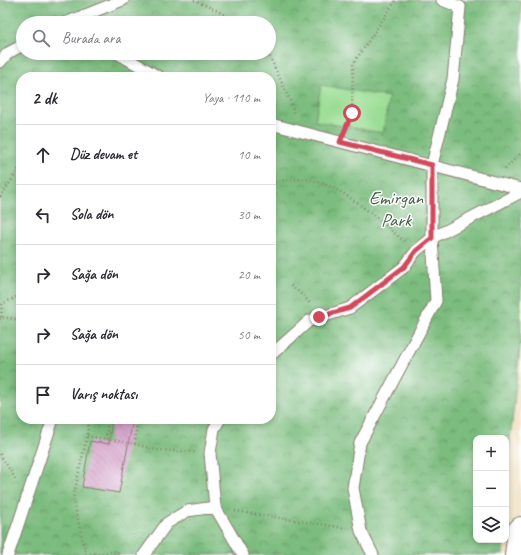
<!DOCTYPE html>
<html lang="tr">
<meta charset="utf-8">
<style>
:root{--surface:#fff;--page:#f7f7f7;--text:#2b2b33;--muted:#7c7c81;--line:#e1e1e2}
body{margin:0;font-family:Caveat,sans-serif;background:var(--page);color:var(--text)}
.controls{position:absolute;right:12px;bottom:12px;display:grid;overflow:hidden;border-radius:8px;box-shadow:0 2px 6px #0003}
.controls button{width:36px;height:36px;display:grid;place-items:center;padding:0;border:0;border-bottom:1px solid var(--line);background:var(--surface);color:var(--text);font:20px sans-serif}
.stop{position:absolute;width:12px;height:12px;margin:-9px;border:3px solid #d1495b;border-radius:50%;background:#fff}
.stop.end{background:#d1495b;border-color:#fff;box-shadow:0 1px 4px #0008}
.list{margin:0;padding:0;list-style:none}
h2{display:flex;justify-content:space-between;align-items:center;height:52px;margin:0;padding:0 16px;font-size:17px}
h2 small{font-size:13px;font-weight:400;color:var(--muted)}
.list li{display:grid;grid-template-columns:26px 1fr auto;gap:12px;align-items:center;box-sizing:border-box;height:60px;padding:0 16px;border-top:1px solid var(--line)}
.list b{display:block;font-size:15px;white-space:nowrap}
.list em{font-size:13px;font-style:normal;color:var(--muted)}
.icon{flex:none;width:22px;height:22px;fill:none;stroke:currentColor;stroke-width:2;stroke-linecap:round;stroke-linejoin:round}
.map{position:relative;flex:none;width:521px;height:555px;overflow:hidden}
.search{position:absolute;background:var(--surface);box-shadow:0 2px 6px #0003;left:16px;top:16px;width:260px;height:44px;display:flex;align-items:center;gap:10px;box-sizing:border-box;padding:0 14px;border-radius:22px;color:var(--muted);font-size:15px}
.panel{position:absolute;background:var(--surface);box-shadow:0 2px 6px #0003;left:16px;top:72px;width:260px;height:352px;border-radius:16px}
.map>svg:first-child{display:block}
.forest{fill:url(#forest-crowns);stroke:#4c6c4d;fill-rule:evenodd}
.park{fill:#9bdd94;stroke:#5c7c58}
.building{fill:url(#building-back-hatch)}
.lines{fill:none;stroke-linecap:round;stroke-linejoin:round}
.lane-casing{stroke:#867e6e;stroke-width:13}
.street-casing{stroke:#867e6e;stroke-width:24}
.path{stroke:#867e6e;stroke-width:2.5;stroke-dasharray:1 3;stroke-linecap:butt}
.lane{stroke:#fff;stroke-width:11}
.street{stroke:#fff;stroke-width:22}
.route{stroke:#d1495b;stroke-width:5}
.labels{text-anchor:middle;stroke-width:3;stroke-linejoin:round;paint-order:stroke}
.park-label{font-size:19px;fill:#486046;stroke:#fff}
</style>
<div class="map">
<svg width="521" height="555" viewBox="0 0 521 555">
<defs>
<pattern id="forest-crowns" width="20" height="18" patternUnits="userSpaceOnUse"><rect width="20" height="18" fill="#7cbc7e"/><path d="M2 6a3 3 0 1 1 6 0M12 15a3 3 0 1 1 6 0" fill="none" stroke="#659866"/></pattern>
<pattern id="building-back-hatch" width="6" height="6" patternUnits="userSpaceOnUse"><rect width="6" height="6" fill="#d6a2ca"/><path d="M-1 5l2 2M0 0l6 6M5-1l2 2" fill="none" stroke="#b78bad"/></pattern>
</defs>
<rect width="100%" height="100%" fill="#fff"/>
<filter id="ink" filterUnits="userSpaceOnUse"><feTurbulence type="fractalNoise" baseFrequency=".025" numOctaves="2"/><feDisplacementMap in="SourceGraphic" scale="8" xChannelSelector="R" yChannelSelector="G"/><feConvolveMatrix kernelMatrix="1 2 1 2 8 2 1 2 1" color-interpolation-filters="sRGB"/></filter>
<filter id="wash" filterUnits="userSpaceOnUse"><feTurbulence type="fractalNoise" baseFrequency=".012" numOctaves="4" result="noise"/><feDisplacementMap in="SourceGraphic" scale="16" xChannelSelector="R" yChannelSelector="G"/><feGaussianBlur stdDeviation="0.9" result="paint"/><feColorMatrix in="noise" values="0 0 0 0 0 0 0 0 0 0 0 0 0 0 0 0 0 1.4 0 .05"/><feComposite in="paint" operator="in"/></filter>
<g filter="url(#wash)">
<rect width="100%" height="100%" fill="#f1e0c0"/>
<path class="forest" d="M0 0H521V339L506 478V438H476V540H504L503 555H0ZM23 23H269V53H23ZM21 77H271V419H21Z"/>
<path class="park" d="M321 85 389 97 383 133 315 121Z"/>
<g id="blocks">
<path class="building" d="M112 419H133L119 493 82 487 90 441 109 444Z"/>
</g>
</g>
<g filter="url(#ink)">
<use href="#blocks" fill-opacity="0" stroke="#867e6e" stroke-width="1"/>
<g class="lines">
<g class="lane-casing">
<path id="lane" d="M65 23 123 0
M117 53 159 77
M0 62 8 53 23 45
M271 124 521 189
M271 355 309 321 350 308 404 267 416 251 432 238 521 192
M220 419 214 429 210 453 215 507 243 555
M8 555 53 419
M144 555 167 523 187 511 215 507
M373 555 361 531 353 488 360 443 436 301 432 238V165L453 79 460 7 442 0"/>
</g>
<g class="street-casing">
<path id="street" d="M516 555 519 530 521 528"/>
</g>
<path class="path" d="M194 0 218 11 237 23
M268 53 292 105 294 115
M346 128 352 113 353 64 396 0
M505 169 521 153
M271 183C279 181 303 178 311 180 344 187 379 220 405 242
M0 197 21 166
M291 286 304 296 311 305
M1 317 2 304 21 295
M0 319 1 317 21 320
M87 436 135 444 156 450 195 452
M106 439 108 419
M135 444 137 419
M0 454 16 480
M235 511 345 528
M86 555 73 498 87 436 89 419
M86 555 116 551 120 555"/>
<use href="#lane" class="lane"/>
<use href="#street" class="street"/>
</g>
</g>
<g class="lines" filter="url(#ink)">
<path class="route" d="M319 317 350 308 404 267 416 251 432 238V165L340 142 352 113"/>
</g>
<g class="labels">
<g class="park-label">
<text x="396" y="204">Emirgan<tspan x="396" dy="22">Park</tspan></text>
</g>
</g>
</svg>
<div class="controls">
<button>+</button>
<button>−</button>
<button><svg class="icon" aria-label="layers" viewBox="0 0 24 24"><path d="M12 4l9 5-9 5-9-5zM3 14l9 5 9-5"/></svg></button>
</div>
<div class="stop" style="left:352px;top:113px"></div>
<div class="stop end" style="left:319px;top:317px"></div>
<div class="search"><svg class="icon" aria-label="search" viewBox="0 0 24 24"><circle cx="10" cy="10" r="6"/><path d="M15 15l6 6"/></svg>Burada ara</div>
<section class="panel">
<h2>2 dk<small>Yaya · 110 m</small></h2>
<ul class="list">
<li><svg class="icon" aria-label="ahead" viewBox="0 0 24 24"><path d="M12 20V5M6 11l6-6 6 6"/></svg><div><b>Düz devam et</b></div><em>10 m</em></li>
<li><svg class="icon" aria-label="left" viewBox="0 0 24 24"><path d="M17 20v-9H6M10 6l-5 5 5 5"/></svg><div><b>Sola dön</b></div><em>30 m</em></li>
<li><svg class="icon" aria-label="right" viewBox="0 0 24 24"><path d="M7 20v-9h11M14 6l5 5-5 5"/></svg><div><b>Sağa dön</b></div><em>20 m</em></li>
<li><svg class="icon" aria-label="right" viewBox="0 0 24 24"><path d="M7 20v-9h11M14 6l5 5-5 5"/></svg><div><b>Sağa dön</b></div><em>50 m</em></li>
<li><svg class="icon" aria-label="arrive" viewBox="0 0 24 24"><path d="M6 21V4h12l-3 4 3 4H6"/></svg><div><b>Varış noktası</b></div></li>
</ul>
</section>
</div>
